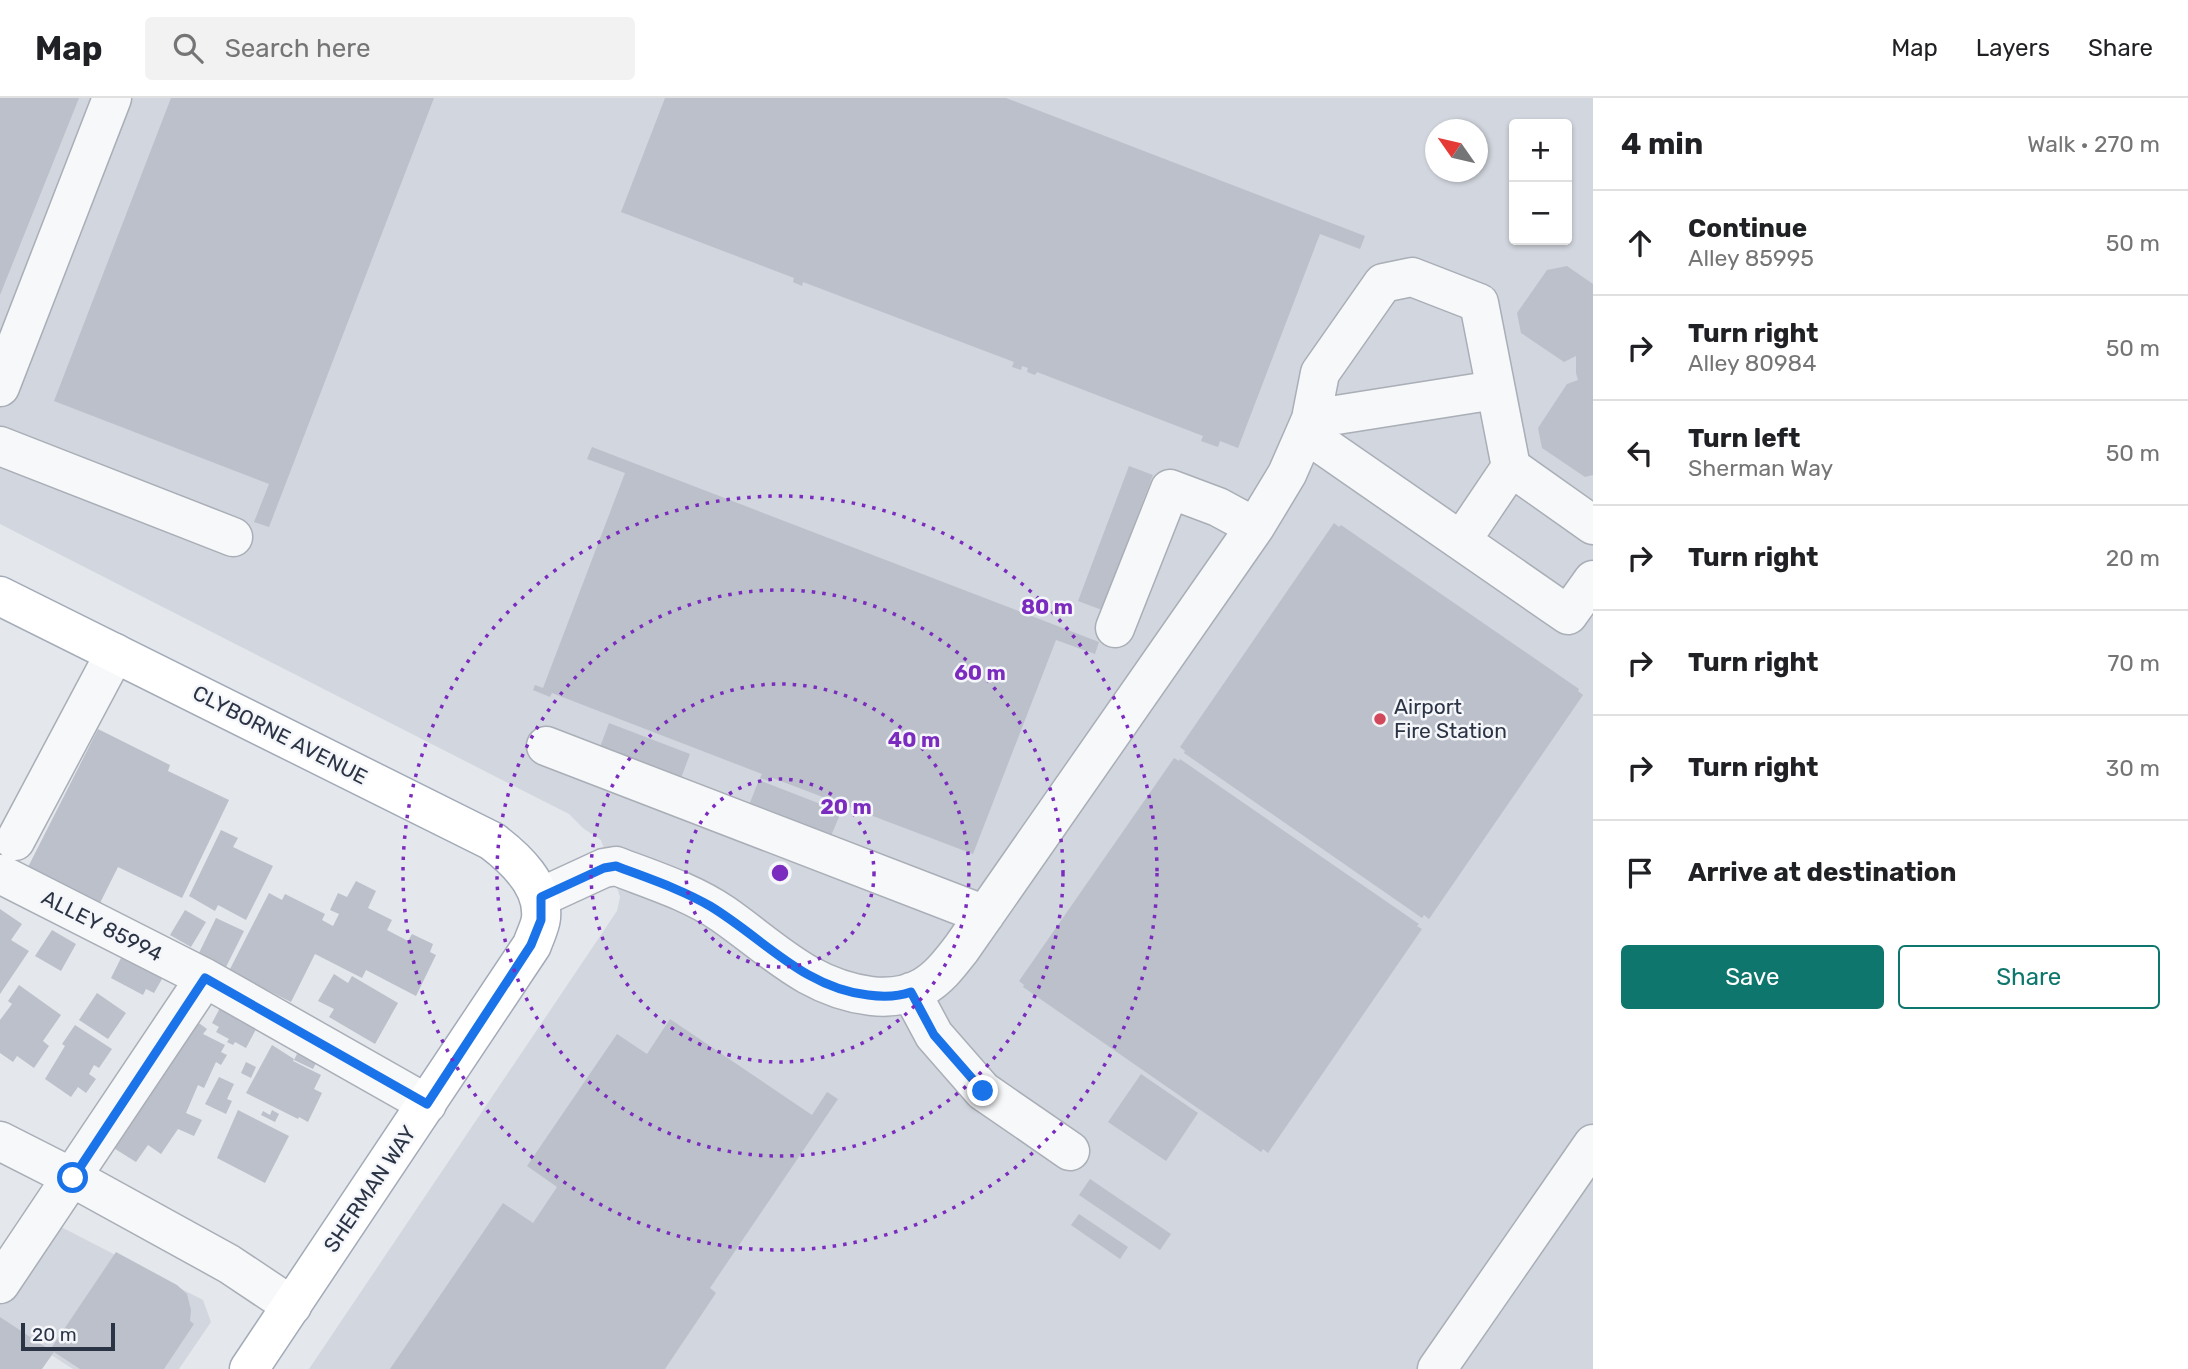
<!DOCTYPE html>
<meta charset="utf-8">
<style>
:root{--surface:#fff;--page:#f2f2f2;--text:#202124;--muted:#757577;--line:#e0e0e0;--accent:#0f766e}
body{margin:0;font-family:Rubik,sans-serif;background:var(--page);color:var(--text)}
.controls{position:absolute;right:21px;top:21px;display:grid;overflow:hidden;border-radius:7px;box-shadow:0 2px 5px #0004}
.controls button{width:63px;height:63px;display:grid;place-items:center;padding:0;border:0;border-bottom:2px solid var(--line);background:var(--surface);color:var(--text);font:35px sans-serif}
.compass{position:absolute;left:1425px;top:21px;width:63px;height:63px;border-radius:50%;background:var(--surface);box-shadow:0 2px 5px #0004;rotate:304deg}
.scale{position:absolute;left:21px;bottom:18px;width:94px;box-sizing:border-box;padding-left:7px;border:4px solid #2b3445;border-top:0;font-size:19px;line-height:24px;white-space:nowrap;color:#2b3445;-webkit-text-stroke:5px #f4f6f9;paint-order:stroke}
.stop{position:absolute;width:21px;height:21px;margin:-16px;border:5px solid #1a73e8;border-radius:50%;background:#fff}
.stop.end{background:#1a73e8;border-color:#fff;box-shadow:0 2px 7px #0008}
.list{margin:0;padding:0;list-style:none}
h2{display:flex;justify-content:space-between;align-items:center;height:91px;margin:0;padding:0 28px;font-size:30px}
h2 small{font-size:23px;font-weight:400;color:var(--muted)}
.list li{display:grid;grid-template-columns:46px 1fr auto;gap:21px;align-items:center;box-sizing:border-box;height:105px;padding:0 28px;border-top:2px solid var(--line)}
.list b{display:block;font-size:26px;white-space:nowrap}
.list p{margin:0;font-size:23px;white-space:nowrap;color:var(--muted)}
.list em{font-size:23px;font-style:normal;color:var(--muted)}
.actions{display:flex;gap:14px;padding:21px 28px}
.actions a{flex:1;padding:16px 0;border:2px solid var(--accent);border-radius:7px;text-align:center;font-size:24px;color:var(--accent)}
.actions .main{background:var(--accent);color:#fff}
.icon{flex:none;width:38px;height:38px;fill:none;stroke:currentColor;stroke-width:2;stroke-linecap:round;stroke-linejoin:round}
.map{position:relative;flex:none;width:1593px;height:1271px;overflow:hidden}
header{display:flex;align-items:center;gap:42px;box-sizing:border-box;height:98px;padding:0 35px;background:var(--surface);border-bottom:2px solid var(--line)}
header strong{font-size:33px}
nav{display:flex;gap:38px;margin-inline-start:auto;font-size:24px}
.search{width:490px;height:63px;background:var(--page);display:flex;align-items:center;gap:18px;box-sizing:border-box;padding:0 24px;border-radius:7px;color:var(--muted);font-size:26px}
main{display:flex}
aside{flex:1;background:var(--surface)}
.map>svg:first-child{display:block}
.built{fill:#d2d6de;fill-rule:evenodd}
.building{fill:#bbc0ca}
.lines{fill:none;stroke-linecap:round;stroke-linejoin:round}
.minor-casing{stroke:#a9aeb7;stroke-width:41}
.major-casing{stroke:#a3abb8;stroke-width:41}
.minor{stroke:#f7f8fa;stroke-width:38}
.major{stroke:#fff;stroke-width:38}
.route{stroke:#1a73e8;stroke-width:9}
.ring{fill:none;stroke:#7b2cbf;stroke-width:3.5;stroke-dasharray:3.5 7}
.poi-dot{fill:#d1495b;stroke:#f4f6f9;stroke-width:2.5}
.labels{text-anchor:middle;stroke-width:5;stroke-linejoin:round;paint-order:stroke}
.poi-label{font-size:21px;fill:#2b3445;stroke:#f4f6f9;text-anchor:start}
.street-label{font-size:21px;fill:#2b3445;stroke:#f4f6f9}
.centre{fill:#7b2cbf;stroke:#f4f6f9;stroke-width:3.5}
.ring-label{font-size:21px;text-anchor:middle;font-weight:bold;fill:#7b2cbf;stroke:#f4f6f9;stroke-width:5;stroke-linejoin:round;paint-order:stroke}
</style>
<header>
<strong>Map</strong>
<div class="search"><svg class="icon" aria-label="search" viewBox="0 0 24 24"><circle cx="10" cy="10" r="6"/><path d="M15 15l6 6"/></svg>Search here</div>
<nav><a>Map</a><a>Layers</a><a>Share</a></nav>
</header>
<main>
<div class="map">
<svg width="1593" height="1271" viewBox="0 0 1593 1271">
<rect width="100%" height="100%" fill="#e4e7ec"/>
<path class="built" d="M0 0H1593V1271H309L617 813 620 799 601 742 584 731 569 716 0 426ZM1514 26H1567V142H1514ZM1436 32H1478V74H1436Z
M32 1114 203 1202 211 1224 179 1271H73L0 1224V1158Z"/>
<path class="building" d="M0 0H79L0 197Z
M171 0H434L269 429 254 424 269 386 54 303Z
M665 0H1006L1365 138 1360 151 1320 136 1238 350 1220 343 1218 349 1201 343 1203 338 1037 274 1035 277 1027 274 1028 270 1022 268 1021 272 1012 269 1014 264 803 184 802 188 793 184 794 180 621 114Z
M1567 168 1593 186V377L1585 379 1542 350 1538 330 1567 286 1578 282 1576 275V258L1564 264 1521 235 1517 215 1547 172Z
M592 349 1099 544 1095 556 1056 542 973 756 770 679 769 683 760 680 762 676 552 595 550 599 533 592 535 587 543 590 625 375 587 361Z
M1129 368 1153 377 1102 512 1078 503Z
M1334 425 1339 429 1341 427 1579 591 1578 593 1583 597 1429 821 1424 817 1422 820 1184 655 1185 653 1180 649Z
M609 625 690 656 681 680 600 649Z
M98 631 170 667 168 673 229 702 182 800 118 769 99 807 27 771Z
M1174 660 1179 663 1180 661 1419 826 1417 828 1422 831 1268 1055 1263 1051 1261 1054 1023 889 1024 887 1019 883Z
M759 682 841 714 831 738 749 707Z
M221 732 238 740 233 749 273 768 246 822 218 807 215 813 189 798Z
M356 783 376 793 368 810 392 822 387 832 408 843 412 836 433 846 430 854 436 857 416 898 366 872 362 880 315 856 291 904 229 873 269 795 282 802 285 796 325 816 322 822 333 828 339 816 330 812 338 795 347 799Z
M0 811 22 826 11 842 29 853 0 896Z
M185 812 206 824 191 849 170 837Z
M216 820 244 833 225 871 198 857Z
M52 832 76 846 61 873 35 858Z
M123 856 160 876 159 879 162 881 154 895 146 891 143 897 111 880Z
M334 876 348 885 352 878 398 905 375 946 329 919 334 911 318 903Z
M19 887 61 917 43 943 49 948 34 970 17 958 13 964 0 955V922L12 906 8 903Z
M97 895 126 915 108 941 79 922Z
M220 910 261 922 246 950 235 944 233 947 227 944 229 941 216 934 219 929 212 925Z
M670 921 812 1017 827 994 838 1001 710 1190 716 1195 665 1271H390L503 1105 533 1125 557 1089 527 1068 617 936 647 956Z
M196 923 207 931 203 936 225 947 221 954 227 957 221 967 216 964 204 990 198 987 186 1015 202 1022 194 1038 178 1031 161 1056 148 1047 136 1064 112 1049Z
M75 927 112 951 99 970 94 967 89 976 96 981 86 995 78 989 71 999 45 981 65 948 62 946Z
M302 946 321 955 313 971 294 962Z
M272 947 294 961 293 963 321 977 314 991 322 995 308 1024 299 1019 298 1021 246 995Z
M246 964 256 969 251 980 241 975Z
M1141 976 1198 1015 1166 1063 1108 1024Z
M219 979 234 986 227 1001 232 1003 226 1016 205 1006Z
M238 1012 289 1038 265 1085 217 1060Z
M272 1012 279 1016 275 1024 261 1017 263 1013 270 1017Z
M1090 1081 1171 1136 1160 1152 1079 1097Z
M1079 1116 1128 1149 1120 1161 1071 1127Z
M116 1154 177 1187 187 1196 191 1212 190 1223 194 1226 164 1271H80L54 1254 42 1271H0V1219L50 1252Z"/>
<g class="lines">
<g class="minor-casing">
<path id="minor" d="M0 289 112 0
M1311 321 1495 292
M1305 335 1568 517 1593 482
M0 348 233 439
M1461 443 1511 369
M1115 530 1170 391 1218 409 1255 429
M546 648 985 817
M15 743 115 555
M0 776 205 880 427 1006
M541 799 604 770 616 768C652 782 691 794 723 816 772 850 808 890 871 898 889 900 907 898 923 889 939 880 950 865 961 851L1255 429 1287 376 1305 335 1311 321 1320 275 1383 185 1412 179 1479 205 1511 369 1593 427
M911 894 934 937 983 993 1070 1053
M0 1043 73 1080 229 1166 292 1208
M0 1186 205 880
M1437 1271 1593 1046"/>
</g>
<g class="major-casing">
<path id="major" d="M0 498 492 743C516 761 544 787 541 820 540 829 535 838 532 847L249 1271"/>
</g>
<use href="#minor" class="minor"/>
<use href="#major" class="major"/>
</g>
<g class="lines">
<path class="route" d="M73 1080 205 880 427 1006 531 847 541 822V799L604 770 616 768C647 780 681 791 710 808 763 840 804 890 868 897 883 899 897 899 911 894L934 937 983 993"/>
</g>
<g class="ring">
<circle cx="780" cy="775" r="94"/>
<circle cx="780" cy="775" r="189"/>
<circle cx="780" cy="775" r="283"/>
<circle cx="780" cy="775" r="377"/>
</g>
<circle class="poi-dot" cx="1380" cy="621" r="7"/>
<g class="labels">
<g class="poi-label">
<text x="1394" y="616">Airport<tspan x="1394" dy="24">Fire Station</tspan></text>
</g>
<g class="street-label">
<text transform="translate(280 637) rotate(27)" y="7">CLYBORNE AVENUE</text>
<text transform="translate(102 828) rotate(27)" y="7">ALLEY 85994</text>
<text transform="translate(370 1091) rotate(-56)" y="7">SHERMAN WAY</text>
</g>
</g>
<circle cx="780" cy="775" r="10" class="centre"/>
<g class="ring-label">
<text x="1047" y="516">80 m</text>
<text x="980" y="582">60 m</text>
<text x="914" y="649">40 m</text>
<text x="846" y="716">20 m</text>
</g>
</svg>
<div class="controls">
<button>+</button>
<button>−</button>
</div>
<svg class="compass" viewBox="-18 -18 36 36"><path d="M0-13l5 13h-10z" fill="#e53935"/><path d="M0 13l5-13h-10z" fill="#757577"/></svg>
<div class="scale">20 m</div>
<div class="stop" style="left:73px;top:1080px"></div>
<div class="stop end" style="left:983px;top:993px"></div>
</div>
<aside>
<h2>4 min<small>Walk · 270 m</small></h2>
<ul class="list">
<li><svg class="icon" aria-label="ahead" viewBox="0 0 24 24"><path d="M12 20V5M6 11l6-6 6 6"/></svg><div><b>Continue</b><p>Alley 85995</p></div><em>50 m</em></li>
<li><svg class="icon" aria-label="right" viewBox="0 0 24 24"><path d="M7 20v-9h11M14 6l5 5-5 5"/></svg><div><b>Turn right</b><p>Alley 80984</p></div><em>50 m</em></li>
<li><svg class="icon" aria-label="left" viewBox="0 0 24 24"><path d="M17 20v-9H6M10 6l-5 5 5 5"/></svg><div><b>Turn left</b><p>Sherman Way</p></div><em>50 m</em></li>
<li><svg class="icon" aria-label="right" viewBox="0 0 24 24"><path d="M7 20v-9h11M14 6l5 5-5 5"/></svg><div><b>Turn right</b></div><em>20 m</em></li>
<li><svg class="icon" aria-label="right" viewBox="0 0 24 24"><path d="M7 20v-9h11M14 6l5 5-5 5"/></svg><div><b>Turn right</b></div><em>70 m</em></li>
<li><svg class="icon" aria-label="right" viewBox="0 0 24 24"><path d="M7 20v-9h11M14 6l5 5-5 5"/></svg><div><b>Turn right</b></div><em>30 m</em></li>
<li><svg class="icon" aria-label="arrive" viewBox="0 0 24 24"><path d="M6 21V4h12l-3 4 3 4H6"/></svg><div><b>Arrive at destination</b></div></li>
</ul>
<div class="actions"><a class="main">Save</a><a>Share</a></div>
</aside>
</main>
